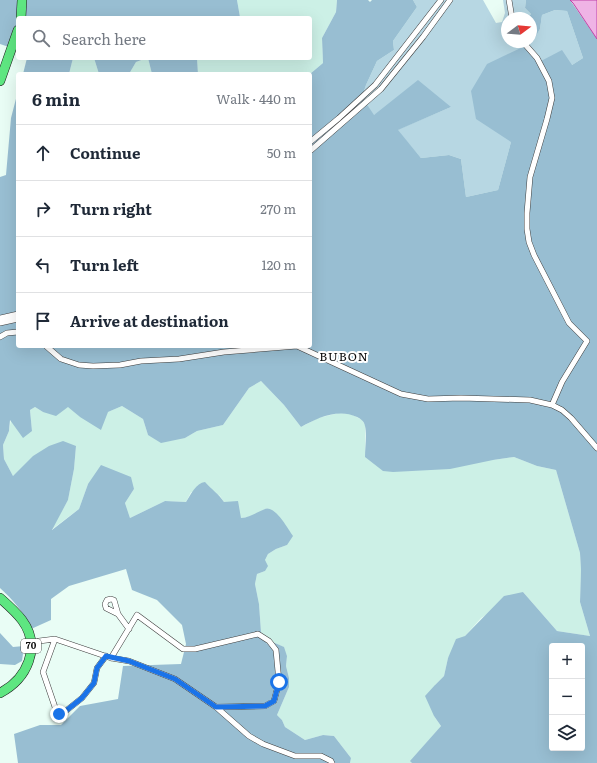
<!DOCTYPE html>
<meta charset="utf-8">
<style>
:root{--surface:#fff;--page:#f6f6f7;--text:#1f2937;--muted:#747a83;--line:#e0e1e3}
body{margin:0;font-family:Literata,serif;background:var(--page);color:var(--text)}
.controls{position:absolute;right:12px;bottom:12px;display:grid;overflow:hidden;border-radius:4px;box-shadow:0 4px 16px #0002}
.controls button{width:36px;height:36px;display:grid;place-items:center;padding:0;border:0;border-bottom:1px solid var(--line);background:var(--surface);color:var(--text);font:20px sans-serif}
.compass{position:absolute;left:501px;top:12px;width:36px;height:36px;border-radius:50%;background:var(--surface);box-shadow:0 4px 16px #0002;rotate:74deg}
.stop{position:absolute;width:12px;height:12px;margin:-9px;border:3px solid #1a73e8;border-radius:50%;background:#fff}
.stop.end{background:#1a73e8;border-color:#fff;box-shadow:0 1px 4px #0008}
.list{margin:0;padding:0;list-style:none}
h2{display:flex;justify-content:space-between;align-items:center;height:52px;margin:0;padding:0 16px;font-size:17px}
h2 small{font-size:13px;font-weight:400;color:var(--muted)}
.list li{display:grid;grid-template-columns:26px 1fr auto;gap:12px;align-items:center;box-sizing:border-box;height:56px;padding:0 16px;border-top:1px solid var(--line)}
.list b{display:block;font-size:15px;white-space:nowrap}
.list em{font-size:13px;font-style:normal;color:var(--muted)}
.icon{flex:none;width:22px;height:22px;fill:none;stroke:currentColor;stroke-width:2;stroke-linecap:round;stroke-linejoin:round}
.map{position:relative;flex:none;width:597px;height:763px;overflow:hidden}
.search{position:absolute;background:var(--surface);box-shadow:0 4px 16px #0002;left:16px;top:16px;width:296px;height:44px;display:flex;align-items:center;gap:10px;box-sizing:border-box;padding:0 14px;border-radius:4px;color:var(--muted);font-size:15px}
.panel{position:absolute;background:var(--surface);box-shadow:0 4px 16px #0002;left:16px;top:72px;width:296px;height:276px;border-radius:4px}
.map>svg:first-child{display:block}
.farmland{fill:#ccf0e6}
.green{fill:#b7d7e3}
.forest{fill:#98bed2;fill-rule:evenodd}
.water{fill:#efb3e5;stroke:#bf41a6}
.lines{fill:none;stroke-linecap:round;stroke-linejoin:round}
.street-casing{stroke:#3d3d3d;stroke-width:6}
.highway-casing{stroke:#1b1b1b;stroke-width:10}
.street{stroke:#fff;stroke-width:5}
.highway{stroke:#5ee681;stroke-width:9}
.route{stroke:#1a73e8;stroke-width:5}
.labels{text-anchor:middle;stroke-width:4;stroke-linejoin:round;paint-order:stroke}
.shield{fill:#fff;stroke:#545454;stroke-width:1}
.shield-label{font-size:9px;font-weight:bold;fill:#0a0a0a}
.quarter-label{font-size:12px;letter-spacing:1px;fill:#0a0a0a;stroke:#fff}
</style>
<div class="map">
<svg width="597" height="763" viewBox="0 0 597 763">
<rect width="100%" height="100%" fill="#e9fdf5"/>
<path class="farmland" d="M237 0H337L336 12 322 38 323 63 310 74H198L197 58H310V18H238L240 17Z
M73 58H94L99 74H69Z
M148 58 152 74H129L136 62Z
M261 381 284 405 301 427 318 418 339 413 351 414 362 420 365 425V457L493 460 514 457 537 466 556 470 580 553 581 570 580 602 590 636 557 631 523 592 481 618 465 636 448 658 444 676 435 685 434 716 441 726 411 761 412 763H350L351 758 334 736 323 735 305 740 285 727 282 720 277 715 289 687V678L286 666 287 656 283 647 275 643 267 644 261 632 259 604 255 584 257 574 265 571V560L268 554 276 549 287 545 267 508 250 517 241 518 224 502 220 496 213 491 191 492 186 502 165 501 130 518 125 503 134 489 88 484 79 509 51 530 68 500 74 469 76 446 23 468 13 476 4 459 3 445 9 431 11 420 32 431 30 410 35 407 43 412 68 406 80 417 108 412 122 406 143 419 148 435 185 438 197 431 223 425 249 388Z"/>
<path class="green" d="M413 0H483L496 23 502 22 505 13 503 0H526L525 8 531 14 527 18H507V42H531V38L533 40 540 29 542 15 555 10 567 11 583 58 572 65 511 142 498 190 466 197 461 159 449 155 421 158 397 130 451 107 373 115 362 97 366 85 377 61 394 50 393 41 417 7Z"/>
<path class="forest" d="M0 0H237L240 17 18 18V50L0 44Z
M337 0H368L370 2 372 0H413L417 7 393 41 394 50 377 61 366 85 362 97 374 115 418 80 451 107 398 130 421 158 449 155 461 159 466 197 498 190 511 142 476 119 471 91 487 64 527 45 541 61 562 50 572 65 583 58 567 11 555 10 542 15 540 29 533 41 531 38V18H527L531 14 525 8 526 0H570L597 39V763H412L410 761 441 726 434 716 425 696 435 685 444 676 448 658 456 639 465 636 504 596 523 592 557 631 590 636 580 602 581 570 580 553 556 470 537 466 514 457 493 460 450 469 393 472 383 471 365 457C365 447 367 435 365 426 364 421 361 419 357 417 338 408 317 418 301 427L284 405 261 381 249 388 223 425 197 431 185 438 161 443 148 435 143 419 122 406 108 412 101 430 80 417 68 407 56 416 43 412 35 407 30 410 32 431 23 438 10 420 9 431 3 445 4 459 13 476 33 456 49 446 63 441 76 446 74 469 68 500 52 530 79 509 88 484 101 465 131 477 134 489 125 503 130 518 165 501 186 502C191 494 196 483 205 482 211 489 219 494 224 502L238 501 241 518C251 517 257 512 265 509 275 505 288 529 293 536L287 545 276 549 268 554 265 560 268 566 265 571 257 574 255 584 259 604 261 632 267 644 275 643 284 647 287 656 286 666 289 678V687L277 715 282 720 285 727 305 740 323 735 334 736 351 758 350 763H18L14 734 40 725H61L80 706 118 699 123 666 181 664 186 644 182 625 157 600 132 590 126 569 69 586 51 599V620L31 629C24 612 13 600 0 588V177L6 175 11 118 18 91V346H310V74L323 63 322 38 336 12ZM552 646H582V748H552Z
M27 58H73L69 74H23Z
M94 58H147L136 62 129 74H99Z
M148 58H197L198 74H152Z
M0 633 13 647 24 646 22 661 15 665 0 664Z"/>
<path class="water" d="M570 0H597V39L573 3Z"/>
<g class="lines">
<g class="street-casing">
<path id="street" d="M509 0 512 18
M523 42 537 58 549 81 552 98 547 119 530 177 527 213V229L529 242 534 255 569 323 587 341 562 382 552 405
M310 142 339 118 375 85 441 0
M310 151 381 89 423 37 450 0
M0 318 18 314
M0 323 18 319
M0 337 7 333 18 332
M46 346 61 359 79 365 93 366 120 365 141 361 179 359 224 352 297 346 401 394 428 399 461 398 530 400 552 405 562 410 571 418 597 448
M118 614 106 608 105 604 107 600 111 599 114 600 118 614 129 629
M55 639 43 672 57 713 62 714 82 698 94 683 97 668 106 656
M31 645 39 641 55 639 111 658 129 661 175 679 216 707 249 736 263 744 295 756H321L331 761 332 763
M111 658 137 615 183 649H195L258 634 269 641 276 650 279 682 274 701 265 706 216 707"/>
</g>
<g class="highway-casing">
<path id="highway" d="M21 18 22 0
M0 81 18 30
M0 598C8 605 16 612 22 620 42 647 27 679 0 693"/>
</g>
<use href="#street" class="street"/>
<use href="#highway" class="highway"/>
</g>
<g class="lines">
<path class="route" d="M59 714H62L82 698 94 683 97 668 106 656 129 661 175 679 216 707 265 706 274 701 279 682"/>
</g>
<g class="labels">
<rect class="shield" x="21" y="639" width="20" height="14" rx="3"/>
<g class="shield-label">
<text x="31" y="649">70</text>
</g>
<g class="quarter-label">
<text x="344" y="361">BUBON</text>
</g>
</g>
</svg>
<div class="controls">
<button>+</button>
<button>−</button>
<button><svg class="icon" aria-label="layers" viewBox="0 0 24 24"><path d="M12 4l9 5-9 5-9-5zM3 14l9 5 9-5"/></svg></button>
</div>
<svg class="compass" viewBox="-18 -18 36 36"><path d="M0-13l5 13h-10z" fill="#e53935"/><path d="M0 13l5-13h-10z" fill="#747a83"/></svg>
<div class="stop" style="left:279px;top:682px"></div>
<div class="stop end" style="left:59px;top:714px"></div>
<div class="search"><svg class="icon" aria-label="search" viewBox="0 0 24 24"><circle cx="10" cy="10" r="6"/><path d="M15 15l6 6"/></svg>Search here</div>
<section class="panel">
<h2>6 min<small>Walk · 440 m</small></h2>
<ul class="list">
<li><svg class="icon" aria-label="ahead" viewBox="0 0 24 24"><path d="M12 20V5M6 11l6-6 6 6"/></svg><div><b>Continue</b></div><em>50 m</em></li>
<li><svg class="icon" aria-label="right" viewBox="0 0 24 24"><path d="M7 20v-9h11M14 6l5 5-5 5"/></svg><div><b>Turn right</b></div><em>270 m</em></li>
<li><svg class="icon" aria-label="left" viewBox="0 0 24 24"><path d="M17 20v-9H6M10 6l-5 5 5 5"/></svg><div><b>Turn left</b></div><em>120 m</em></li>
<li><svg class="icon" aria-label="arrive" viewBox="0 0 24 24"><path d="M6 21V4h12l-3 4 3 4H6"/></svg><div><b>Arrive at destination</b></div></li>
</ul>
</section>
</div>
